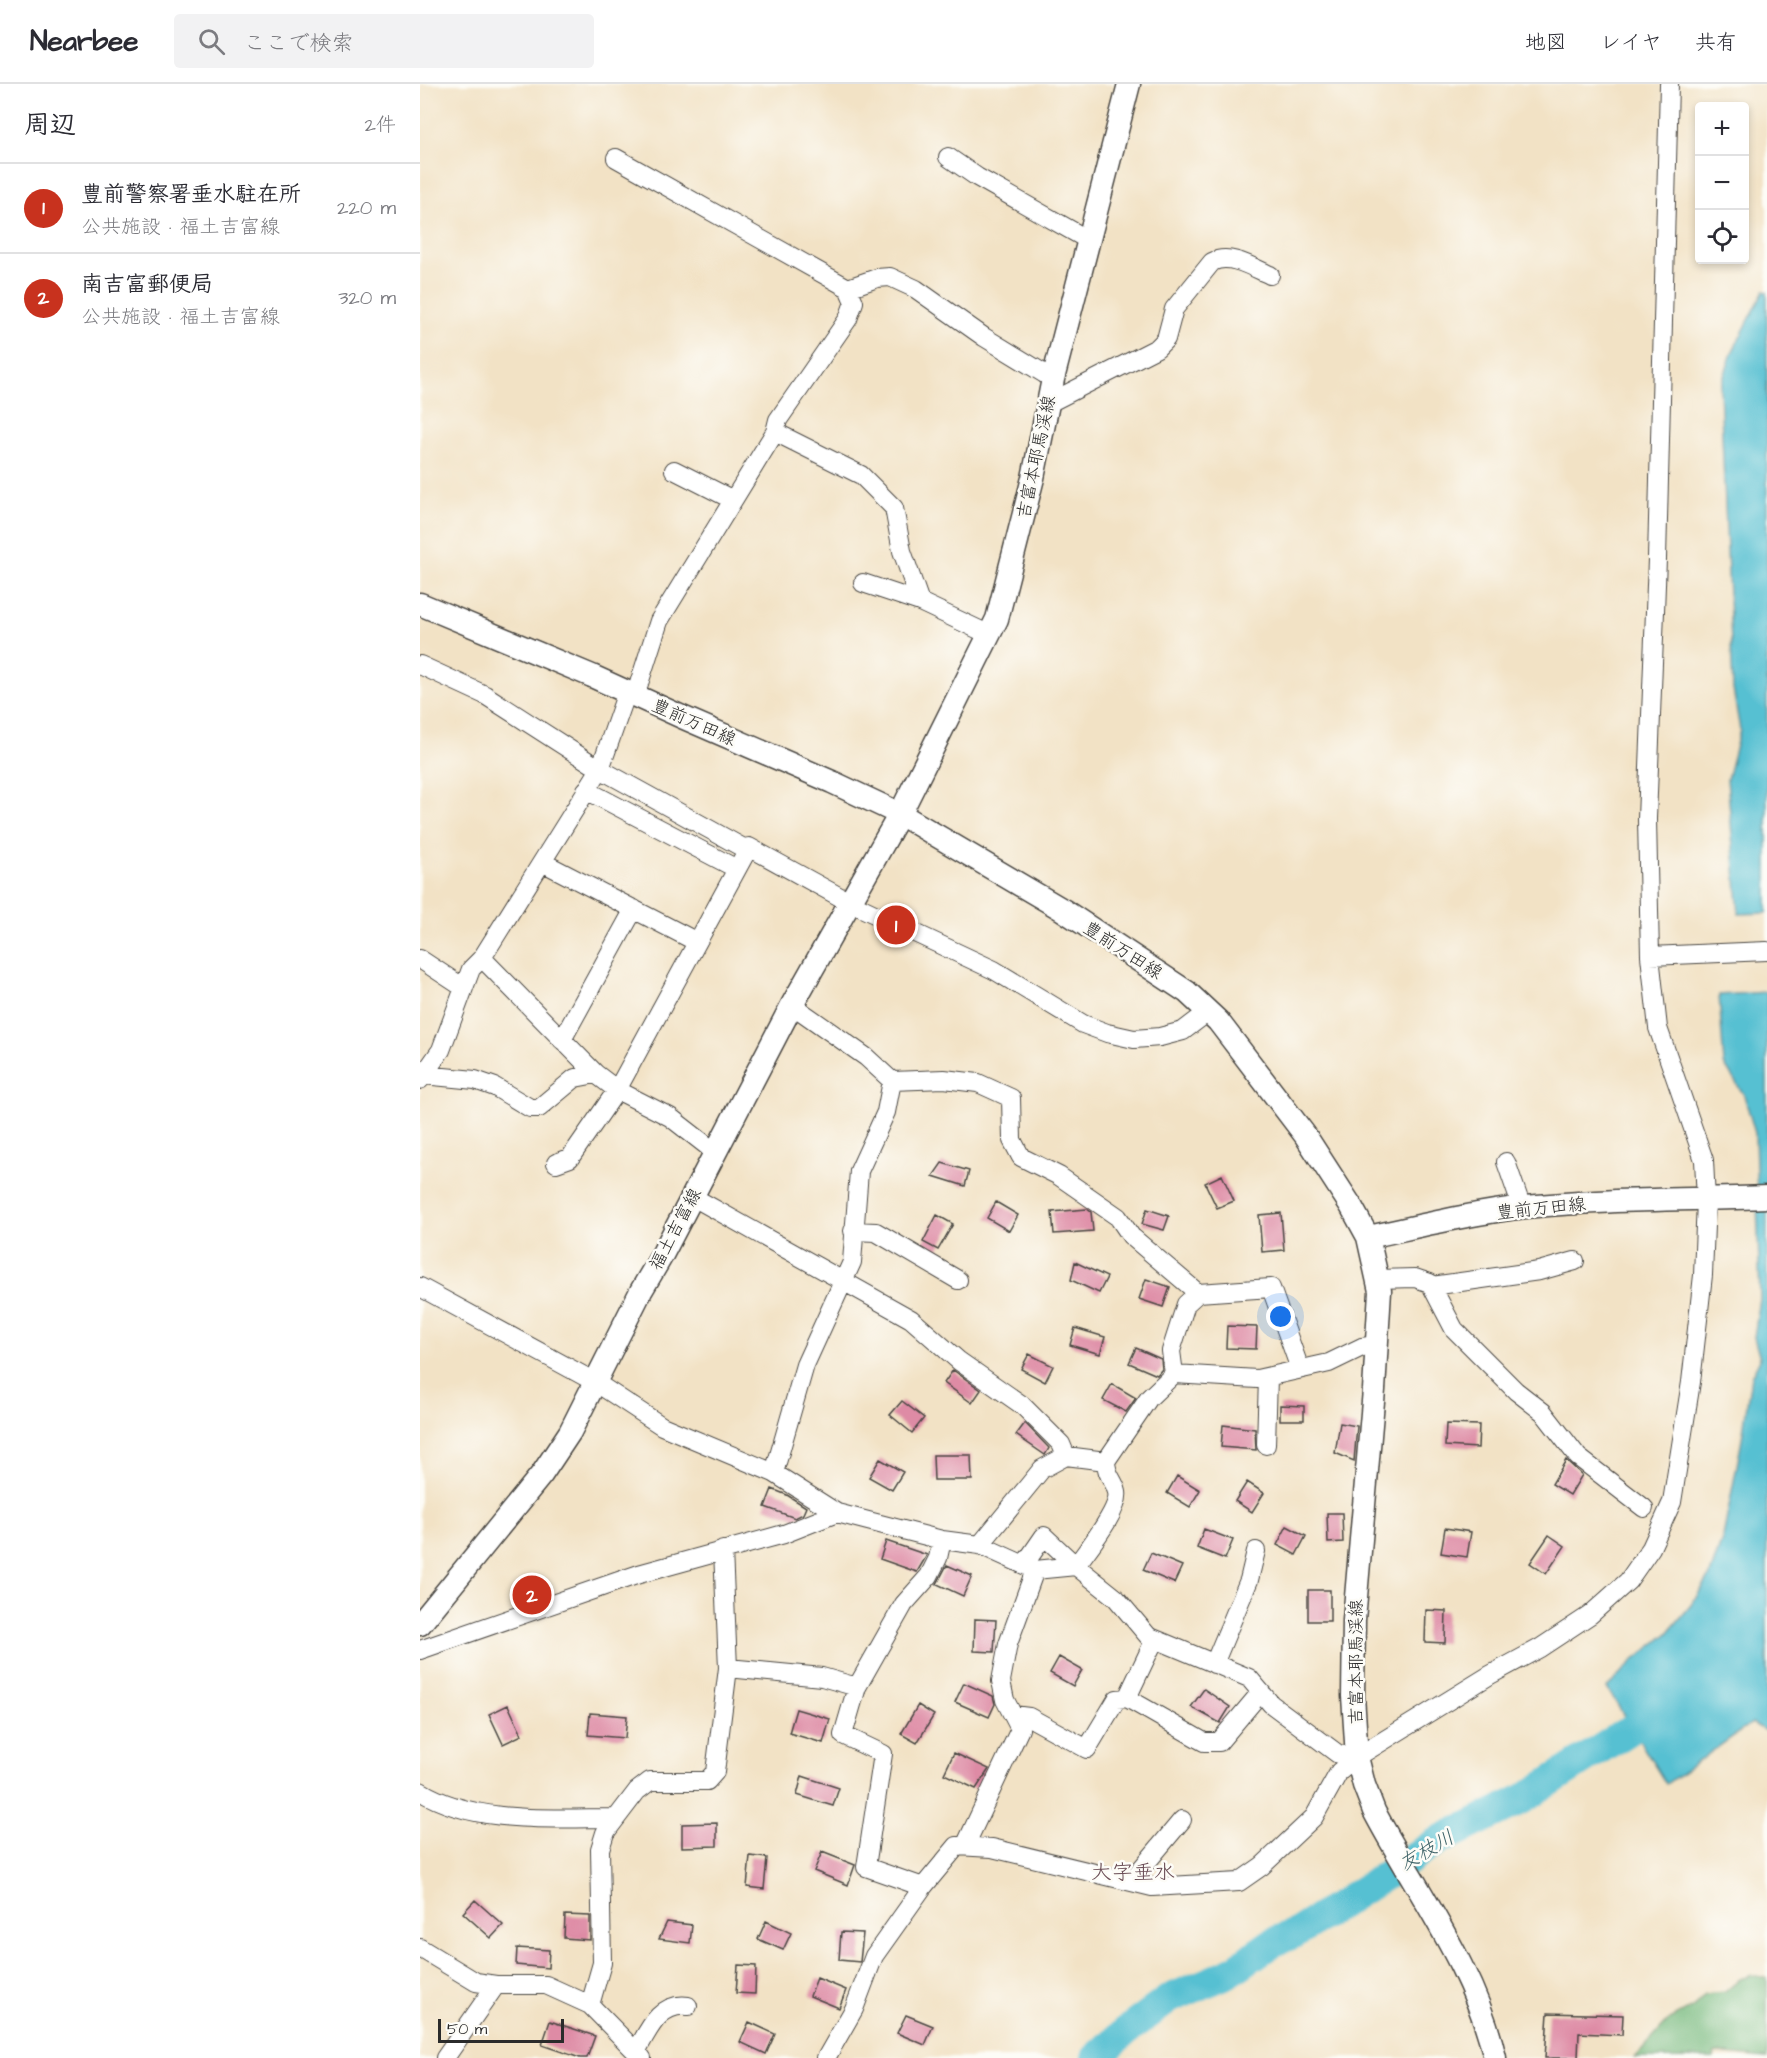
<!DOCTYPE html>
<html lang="ja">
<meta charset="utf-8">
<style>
:root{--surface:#fff;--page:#f2f2f3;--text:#2b2b33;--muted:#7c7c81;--line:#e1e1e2;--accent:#c8321e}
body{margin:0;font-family:"Architects Daughter","Klee One",sans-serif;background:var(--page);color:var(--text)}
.controls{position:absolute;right:18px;top:18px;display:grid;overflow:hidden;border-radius:6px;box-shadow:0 3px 9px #0003}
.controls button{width:54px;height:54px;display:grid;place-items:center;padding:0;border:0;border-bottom:2px solid var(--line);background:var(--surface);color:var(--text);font:30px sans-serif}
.scale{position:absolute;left:18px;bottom:15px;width:126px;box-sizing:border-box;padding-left:6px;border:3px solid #2b2b2b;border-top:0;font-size:16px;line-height:21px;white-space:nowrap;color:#2b2b2b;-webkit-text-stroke:4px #fdfcf7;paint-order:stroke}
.you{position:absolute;left:861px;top:1233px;width:21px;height:21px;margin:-15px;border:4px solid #fff;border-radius:50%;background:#1a73e8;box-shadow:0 0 0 9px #1a73e833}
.badge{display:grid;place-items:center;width:39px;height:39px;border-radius:50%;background:var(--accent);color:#fff;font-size:20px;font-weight:700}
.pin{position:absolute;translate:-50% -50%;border:3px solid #fff;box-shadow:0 2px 6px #0006}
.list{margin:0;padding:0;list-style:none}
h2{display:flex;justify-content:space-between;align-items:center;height:78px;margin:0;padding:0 24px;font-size:26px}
h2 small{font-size:20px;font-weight:400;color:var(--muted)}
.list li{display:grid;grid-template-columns:39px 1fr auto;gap:18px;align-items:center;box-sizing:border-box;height:90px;padding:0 24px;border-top:2px solid var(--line)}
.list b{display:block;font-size:22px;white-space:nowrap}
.list p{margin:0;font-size:20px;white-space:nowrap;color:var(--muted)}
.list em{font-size:20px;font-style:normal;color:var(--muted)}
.icon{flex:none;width:33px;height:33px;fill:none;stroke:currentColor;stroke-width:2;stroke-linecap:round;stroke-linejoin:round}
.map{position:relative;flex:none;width:1347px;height:1974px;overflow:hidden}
header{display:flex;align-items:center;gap:36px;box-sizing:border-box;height:84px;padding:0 30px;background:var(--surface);border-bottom:2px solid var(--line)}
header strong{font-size:28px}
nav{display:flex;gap:33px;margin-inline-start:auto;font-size:21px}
.search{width:420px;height:54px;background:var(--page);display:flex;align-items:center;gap:15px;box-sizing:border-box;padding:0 21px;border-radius:6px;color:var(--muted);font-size:22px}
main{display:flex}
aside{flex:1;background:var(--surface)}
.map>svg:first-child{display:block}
.forest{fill:#76b97d;stroke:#507254;stroke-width:1.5}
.water{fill:#56c0d2;stroke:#40767e;stroke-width:1.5}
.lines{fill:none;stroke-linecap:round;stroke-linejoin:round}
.river{stroke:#56c0d2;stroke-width:30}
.building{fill:#de8ba5}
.minor-casing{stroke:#494642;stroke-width:20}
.major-casing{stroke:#494642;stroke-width:25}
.minor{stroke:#fff;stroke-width:18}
.major{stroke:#fff;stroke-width:22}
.labels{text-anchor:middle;stroke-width:5;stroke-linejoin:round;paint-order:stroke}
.street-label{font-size:18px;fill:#2b2b2b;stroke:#fdfcf7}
.water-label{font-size:20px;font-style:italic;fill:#3a5f65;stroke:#fdfcf7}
.quarter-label{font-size:21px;fill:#6a4d56;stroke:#fdfcf7}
</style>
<header>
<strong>Nearbee</strong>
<div class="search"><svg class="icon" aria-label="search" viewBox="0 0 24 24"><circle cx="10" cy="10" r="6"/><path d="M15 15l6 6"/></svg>ここで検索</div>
<nav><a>地図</a><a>レイヤ</a><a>共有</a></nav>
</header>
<main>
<aside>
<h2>周辺<small>2件</small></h2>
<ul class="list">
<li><span class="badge">1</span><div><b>豊前警察署垂水駐在所</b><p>公共施設 · 福土吉富線</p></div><em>220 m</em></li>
<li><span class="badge">2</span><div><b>南吉富郵便局</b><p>公共施設 · 福土吉富線</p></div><em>320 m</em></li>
</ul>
</aside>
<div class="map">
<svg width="1347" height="1974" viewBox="0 0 1347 1974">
<rect width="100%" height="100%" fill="#fdfcf7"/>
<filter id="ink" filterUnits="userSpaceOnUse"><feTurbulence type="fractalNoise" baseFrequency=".0167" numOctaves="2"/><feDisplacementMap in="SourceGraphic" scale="12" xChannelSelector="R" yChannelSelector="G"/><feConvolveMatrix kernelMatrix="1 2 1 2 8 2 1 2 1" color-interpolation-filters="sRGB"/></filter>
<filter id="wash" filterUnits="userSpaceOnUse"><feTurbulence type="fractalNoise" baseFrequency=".008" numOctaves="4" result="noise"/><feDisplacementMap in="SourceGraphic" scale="24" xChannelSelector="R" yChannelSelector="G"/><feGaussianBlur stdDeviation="1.35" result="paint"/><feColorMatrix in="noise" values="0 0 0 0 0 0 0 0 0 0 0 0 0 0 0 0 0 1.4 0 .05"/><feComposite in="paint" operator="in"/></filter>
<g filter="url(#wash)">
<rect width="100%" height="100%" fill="#f2e2c5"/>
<path class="forest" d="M1332 1891 1347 1894V1974L1295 1969 1294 1974H1215L1250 1935 1274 1922 1285 1910 1305 1908 1320 1895Z"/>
<path class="water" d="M1344 207 1347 208V829L1319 830 1307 695 1320 646 1313 605 1300 304 1312 269Z
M1347 908V1648L1332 1639 1246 1700 1187 1604 1212 1578 1248 1549 1271 1521 1289 1494 1303 1453 1321 1361 1331 1293 1340 1275 1334 1253 1340 1215 1335 1049 1324 1011 1304 980 1299 911Z"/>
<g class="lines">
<path class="river" d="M676 1974 706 1947 749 1915 809 1889 853 1858 876 1849 1020 1756 1105 1714 1214 1643 1248 1626"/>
</g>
<g id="blocks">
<path class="building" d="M522 1079 549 1087 545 1102 513 1092Z
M802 1091 814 1117 797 1124 785 1099Z
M576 1118 598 1131 589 1147 567 1134Z
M667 1125 671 1128 673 1147 634 1150 632 1128Z
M727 1125 749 1132 744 1146 722 1140Z
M861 1129 864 1166 842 1168 839 1131Z
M517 1131 533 1140 518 1166 503 1158Z
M655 1178 687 1193 679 1209 651 1196Z
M726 1195 750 1203 743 1223 719 1215Z
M807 1242 837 1243 836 1265 806 1264Z
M655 1244 685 1253 680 1270 650 1261Z
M716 1264 741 1275 742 1285 737 1291 709 1279Z
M609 1270 633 1282 625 1298 601 1285Z
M533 1286 561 1306 552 1319 524 1299Z
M692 1300 716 1314 706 1328 683 1316Z
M482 1317 504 1334 492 1349 470 1331Z
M860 1321 884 1322V1336H860Z
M605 1339 629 1364 625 1371 596 1351Z
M920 1339 937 1342 934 1377 915 1369Z
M1026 1340 1059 1341 1058 1364 1025 1362Z
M803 1341 835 1345 836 1366 801 1363Z
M513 1371H551L552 1396H514Z
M460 1375 483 1388 472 1406 449 1393Z
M1146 1376 1162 1391 1150 1411 1132 1400Z
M757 1392 780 1406 770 1423 747 1409Z
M827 1398 844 1409 832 1428 815 1417Z
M352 1405 367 1411 386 1423 383 1430 375 1434 345 1423Z
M907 1429H922L923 1458 908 1459Z
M867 1442 886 1452 876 1471 857 1461Z
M1025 1444 1051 1448 1047 1473 1021 1469Z
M784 1445 813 1456 805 1475 777 1464Z
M1129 1451 1145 1462 1126 1490 1110 1479Z
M466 1457 507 1471 497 1488 460 1475Z
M731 1469 762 1482 754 1499 723 1486Z
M527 1481 552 1492 543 1512 517 1500Z
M888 1506H910V1537H888Z
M1006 1526 1026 1527 1025 1559 1005 1558Z
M555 1535 576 1536 574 1568 554 1567Z
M639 1573 662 1586 653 1602 630 1589Z
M544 1599 573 1612 575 1620 569 1633 535 1618Z
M784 1605 810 1623 800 1639 771 1623Z
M88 1621 102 1651 83 1660 69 1630Z
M498 1621 514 1631 497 1659 481 1650Z
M376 1625 410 1635 403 1659 369 1649Z
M170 1629 207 1632 205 1654 168 1651Z
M534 1669 569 1685 556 1705 524 1690Z
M382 1692 419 1704 413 1722 377 1711Z
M297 1739V1762L262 1763V1740Z
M402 1768 435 1781 428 1801 394 1787Z
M330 1772 347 1774 344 1805 327 1803Z
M55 1816 83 1841 71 1854 43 1829Z
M145 1831 170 1832V1856L144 1854Z
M346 1837 371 1849 363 1866 338 1855Z
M247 1838 272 1841 270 1859 239 1855Z
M421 1848 443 1849 440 1878 419 1876Z
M97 1864 129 1866 128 1884 96 1881Z
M318 1881 336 1882 335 1910 316 1909Z
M397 1894 426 1906 419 1924 390 1912Z
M1128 1929 1203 1931 1202 1951 1159 1949 1158 1974H1125Z
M486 1931 513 1942 505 1961 477 1949Z
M130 1937 175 1952 167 1974H160L122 1961Z
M329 1938 355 1950 346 1970 320 1958Z"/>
</g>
</g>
<g filter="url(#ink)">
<use href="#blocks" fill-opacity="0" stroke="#494642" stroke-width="1.5"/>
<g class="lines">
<g class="minor-casing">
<path id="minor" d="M528 73 557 93 670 157
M196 74 428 204 434 218 428 235 358 336 355 348
M428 204 457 194 470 193 496 205 564 253 633 295
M629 319 737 264 746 255 754 225 792 178C810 169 832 183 850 191
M254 386 313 416
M443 499 500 518
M0 581 65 611 180 685 327 766
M215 612 239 537 355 348 441 391 474 424 482 467 500 518 570 551
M166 706 317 785
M122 778 277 858
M1230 872 1347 867
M62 874 176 990 197 1006 250 1033 295 1068
M0 875 44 904
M372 921 446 973 472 997 524 995 558 999 591 1014 592 1056 601 1073 639 1092 698 1133 711 1152 778 1209 851 1204 880 1285
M142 956 214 825
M3 991 55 996 75 1003 110 1024H119L155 994 176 990
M0 996 21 966 51 885 62 874 180 685 207 608
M1086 1078 1102 1124
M136 1079 150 1074 197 1006 329 763 431 819 574 886 663 940 687 949 714 955 740 953 763 947 788 928
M273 1113 491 1235 539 1277 602 1321 641 1360 646 1372
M433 1147 456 1148 538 1196
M957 1195 995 1194 1010 1199 1034 1245 1096 1307 1123 1328 1158 1373 1224 1424
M1012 1202 1119 1187 1155 1177
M0 1203 175 1298 242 1342 354 1389 417 1429 522 1456 560 1461 615 1486 656 1482 696 1514 728 1552 829 1594 851 1620 918 1670 937 1673
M754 1290 751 1267 766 1220 778 1209
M846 1361 848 1293
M354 1389 385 1281 432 1178 439 1087 466 1028 472 997
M560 1461 622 1385 646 1372 686 1377 729 1314 754 1290 837 1295 909 1279 942 1263 957 1261
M604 1481 624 1452 656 1482C666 1467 701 1425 697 1408 694 1395 686 1392 686 1377
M0 1566 219 1490 364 1450 417 1429
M794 1580 829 1496 836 1467
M308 1584 402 1593 437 1603 484 1520 509 1492 518 1474 522 1456
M437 1603 423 1651 463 1670 446 1783 503 1803
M707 1614 784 1658H799L841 1608
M593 1631 609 1633 667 1665 697 1615 707 1614 735 1555
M0 1707C55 1741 134 1734 196 1734
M545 1762 600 1645 585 1616 581 1597 588 1560 615 1486
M711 1797 762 1736
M0 1864 56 1898 76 1901H126L170 1921 222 1974
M170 1921 182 1879 180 1765 185 1749 217 1707 230 1697H287L295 1688 308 1584 303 1466
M216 1968C228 1947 239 1918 268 1922
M25 1974 76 1901
M406 1974 434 1925 454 1872 503 1803 537 1762 572 1764 732 1803 819 1798 842 1782 894 1733 919 1688 937 1673 1070 1591 1120 1564 1170 1531 1208 1497 1231 1464 1252 1418 1271 1298 1283 1191 1286 1116 1284 1076 1238 944 1230 872 1227 735 1237 475 1249 0"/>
</g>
<g class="major-casing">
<path id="major" d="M0 520 172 592 262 633 412 698 480 730 643 826 767 908 798 937 885 1051 931 1122 948 1153 960 1207 954 1306 934 1536 933 1612 937 1673 944 1701 954 1727C996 1807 1055 1884 1075 1974
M948 1153C1000 1142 1052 1129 1105 1123 1185 1115 1266 1116 1347 1113
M0 1540 122 1390 150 1348 221 1207 241 1173 372 921 480 730 577 535 613 394 633 295 709 0"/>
</g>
<use href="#minor" class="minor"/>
<use href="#major" class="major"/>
</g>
</g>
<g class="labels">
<g class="street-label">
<text transform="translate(616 373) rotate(-78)" y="6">吉富本耶馬渓線</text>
<text transform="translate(274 638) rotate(24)" y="6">豊前万田線</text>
<text transform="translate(703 866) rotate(33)" y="6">豊前万田線</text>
<text transform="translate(1121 1124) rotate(-6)" y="6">豊前万田線</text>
<text transform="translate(255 1145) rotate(-62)" y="6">福土吉富線</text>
<text transform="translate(936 1578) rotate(-90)" y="6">吉富本耶馬渓線</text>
</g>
<g class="water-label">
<text transform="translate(1006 1766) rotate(-30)" y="7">友枝川</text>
</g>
<g class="quarter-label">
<text x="713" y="1795">大字垂水</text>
</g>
</g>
</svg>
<div class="controls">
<button>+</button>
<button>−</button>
<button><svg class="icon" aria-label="locate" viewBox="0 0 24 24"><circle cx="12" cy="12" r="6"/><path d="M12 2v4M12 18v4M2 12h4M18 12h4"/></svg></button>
</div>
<div class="scale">50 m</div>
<div class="you"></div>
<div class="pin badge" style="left:476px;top:841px">1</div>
<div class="pin badge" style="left:112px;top:1511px">2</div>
</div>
</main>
